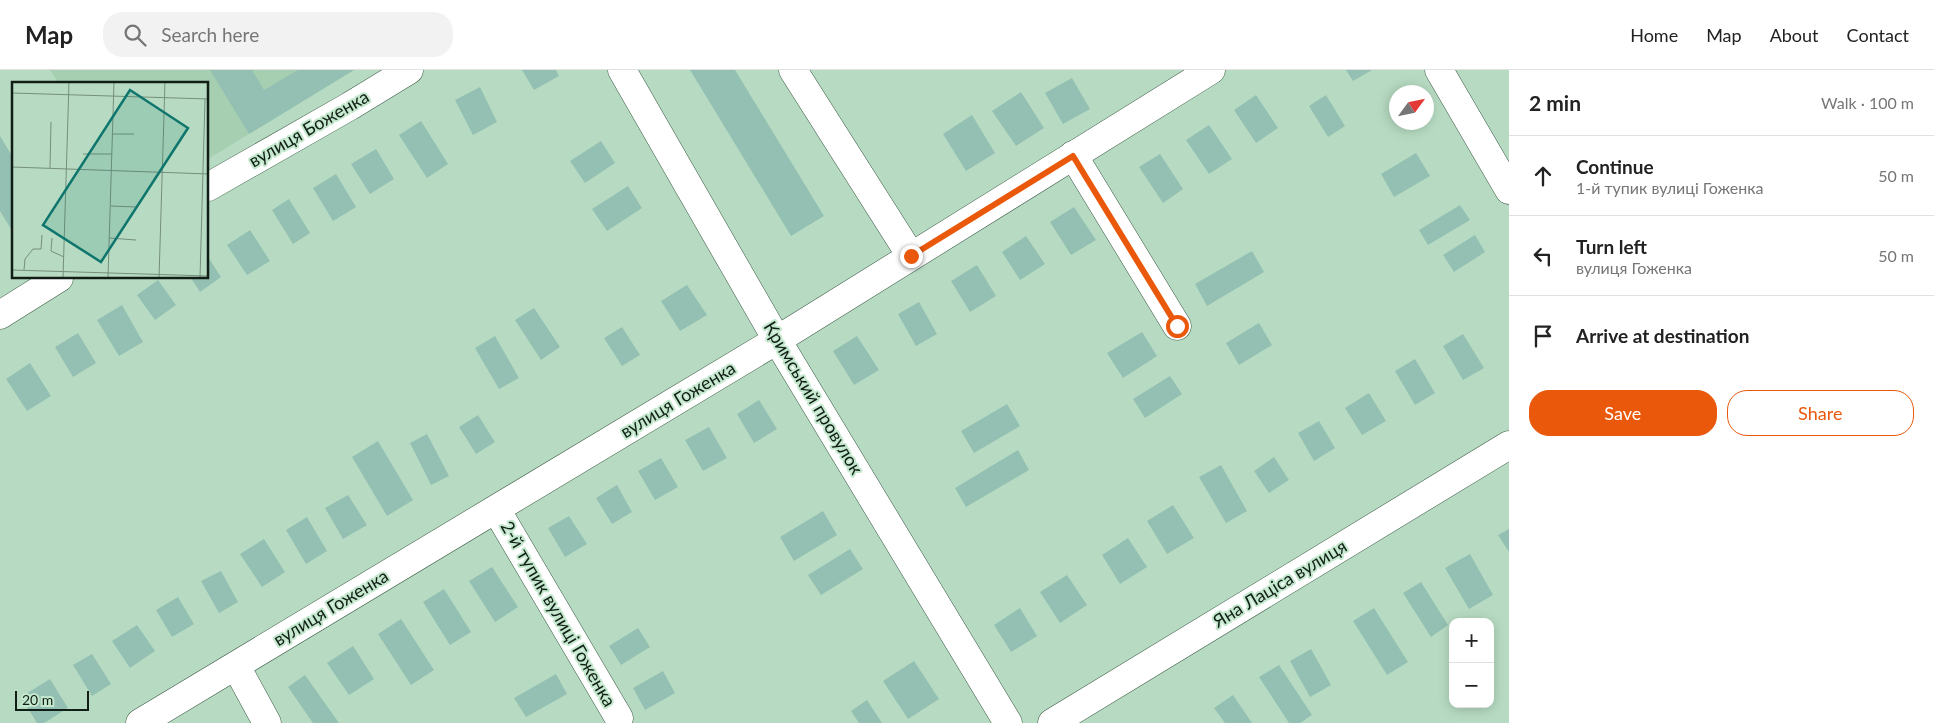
<!DOCTYPE html>
<meta charset="utf-8">
<style>
:root{--surface:#fff;--page:#f2f2f2;--text:#222;--muted:#767676;--line:#e0e0e0;--accent:#ea580c}
body{margin:0;font-family:Lato,sans-serif;background:var(--page);color:var(--text)}
.controls{position:absolute;right:15px;bottom:15px;display:grid;overflow:hidden;border-radius:10px;box-shadow:0 2px 12px #0003}
.controls button{width:45px;height:45px;display:grid;place-items:center;padding:0;border:0;border-bottom:1px solid var(--line);background:var(--surface);color:var(--text);font:25px sans-serif}
.compass{position:absolute;left:1389px;top:15px;width:45px;height:45px;border-radius:50%;background:var(--surface);box-shadow:0 2px 12px #0003;rotate:57deg}
.scale{position:absolute;left:15px;bottom:12px;width:74px;box-sizing:border-box;padding-left:5px;border:2px solid #111e15;border-top:0;font-size:14px;line-height:18px;white-space:nowrap;color:#111e15;-webkit-text-stroke:4px #c4e8ce;paint-order:stroke}
.stop{position:absolute;width:15px;height:15px;margin:-11px;border:4px solid #ea580c;border-radius:50%;background:#fff}
.stop.end{background:#ea580c;border-color:#fff;box-shadow:0 1px 5px #0008}
.list{margin:0;padding:0;list-style:none}
h2{display:flex;justify-content:space-between;align-items:center;height:65px;margin:0;padding:0 20px;font-size:21px}
h2 small{font-size:16px;font-weight:400;color:var(--muted)}
.list li{display:grid;grid-template-columns:32px 1fr auto;gap:15px;align-items:center;box-sizing:border-box;height:80px;padding:0 20px;border-top:1px solid var(--line)}
.list b{display:block;font-size:19px;white-space:nowrap}
.list p{margin:0;font-size:16px;white-space:nowrap;color:var(--muted)}
.list em{font-size:16px;font-style:normal;color:var(--muted)}
.actions{display:flex;gap:10px;padding:15px 20px}
.actions a{flex:1;padding:11px 0;border:1px solid var(--accent);border-radius:20px;text-align:center;font-size:18px;color:var(--accent)}
.actions .main{background:var(--accent);color:#fff}
.icon{flex:none;width:28px;height:28px;fill:none;stroke:currentColor;stroke-width:2;stroke-linecap:round;stroke-linejoin:round}
.map{position:relative;flex:none;width:1509px;height:653px;overflow:hidden}
header{display:flex;align-items:center;gap:30px;box-sizing:border-box;height:70px;padding:0 25px;background:var(--surface);border-bottom:1px solid var(--line)}
header strong{font-size:24px}
nav{display:flex;gap:28px;margin-inline-start:auto;font-size:18px}
.search{width:350px;height:45px;background:var(--page);display:flex;align-items:center;gap:12px;box-sizing:border-box;padding:0 18px;border-radius:20px;color:var(--muted);font-size:19px}
main{display:flex}
aside{flex:1;background:var(--surface)}
.map>svg:first-child{display:block}
.built{fill:#a6cfb2}
.building{fill:#93c0b2}
.lines{fill:none;stroke-linecap:round;stroke-linejoin:round}
.minor-casing{stroke:#3c5b46;stroke-width:29}
.minor{stroke:#fff;stroke-width:28}
.route{stroke:#ea580c;stroke-width:6}
.labels{text-anchor:middle;stroke-width:4;stroke-linejoin:round;paint-order:stroke}
.street-label{font-size:18px;fill:#111e15;stroke:#c4e8ce}
.inset-road{fill:none;stroke:#758f7d;stroke-width:1}
.view{fill:#0f766e;fill-opacity:0.15;stroke:#0f766e;stroke-width:2.5}
.inset-edge{fill:none;stroke:#111e15;stroke-width:2.5}
</style>
<header>
<strong>Map</strong>
<div class="search"><svg class="icon" aria-label="search" viewBox="0 0 24 24"><circle cx="10" cy="10" r="6"/><path d="M15 15l6 6"/></svg>Search here</div>
<nav><a>Home</a><a>Map</a><a>About</a><a>Contact</a></nav>
</header>
<main>
<div class="map">
<svg width="1509" height="653" viewBox="0 0 1509 653">
<rect width="100%" height="100%" fill="#b7dbc2"/>
<path class="built" d="M50 0H354L208 89V14H59Z"/>
<path class="building" d="M210 0H252L264 20 298 0H354L249 64Z
M522 0H556L559 6 534 20Z
M690 0H735L824 146 791 166Z
M1346 0H1372L1353 11Z
M1072 8 1090 39 1063 54 1045 23Z
M480 17 497 52 473 65 455 30Z
M1021 22 1044 58 1016 76 992 41Z
M1256 25 1278 58 1256 73 1234 40Z
M1326 25 1345 56 1328 67 1309 36Z
M972 45 995 83 966 101 943 64Z
M421 51 448 94 427 108 399 65Z
M1209 55 1232 89 1209 104 1186 70Z
M0 66 14 89V164L0 141Z
M601 71 615 93 585 113 570 91Z
M376 79 394 109 370 124 351 94Z
M1416 83 1430 106 1394 127 1381 104Z
M1160 84 1183 119 1163 133 1139 97Z
M336 104 356 137 333 151 313 118Z
M628 116 642 138 607 161 592 139Z
M289 129 310 163 293 174 272 140Z
M1460 135 1470 150 1428 175 1419 160Z
M1074 137 1096 170 1071 185 1050 152Z
M250 160 270 191 247 205 227 175Z
M1475 165 1485 182 1454 202 1443 185Z
M1026 166 1045 194 1020 210 1002 182Z
M1252 181 1264 202 1207 236 1195 214Z
M208 187 221 207 200 222 191 208H208Z
M977 195 996 226 970 242 951 211Z
M158 210 176 235 155 250 137 225Z
M687 215 707 245 680 261 661 231Z
M919 232 937 264 916 276 898 244Z
M122 235 143 272 119 286 97 250Z
M534 238 560 277 541 290 515 250Z
M1259 253 1272 275 1239 295 1226 273Z
M622 257 640 285 622 296 604 268Z
M1142 262 1157 286 1123 308 1107 283Z
M78 263 96 293 73 307 55 277Z
M1463 264 1484 298 1463 310 1443 276Z
M495 266 519 308 499 319 475 278Z
M857 266 879 300 854 315 833 281Z
M1415 289 1435 323 1415 335 1395 301Z
M30 293 51 326 27 341 6 309Z
M1170 306 1182 324 1145 348 1133 329Z
M1369 323 1386 351 1362 365 1345 338Z
M759 330 777 359 754 373 737 344Z
M1007 334 1020 356 974 383 961 361Z
M478 345 495 372 476 384 459 357Z
M1319 351 1335 378 1314 391 1298 363Z
M709 357 727 388 703 401 685 370Z
M427 364 449 406 431 415 410 373Z
M378 371 413 430 387 446 352 387Z
M1018 380 1029 400 966 437 955 418Z
M1274 387 1289 410 1269 423 1254 401Z
M661 388 678 417 655 430 638 401Z
M1221 395 1247 441 1226 453 1199 407Z
M617 415 632 442 612 454 596 428Z
M348 425 367 455 343 469 325 438Z
M1173 435 1194 468 1167 484 1147 451Z
M823 441 837 465 794 491 780 467Z
M569 446 587 474 565 487 548 458Z
M307 447 327 481 306 494 286 460Z
M1509 459V482L1498 465Z
M1128 468 1147 497 1120 514 1102 485Z
M264 469 285 502 262 517 240 484Z
M850 479 863 499 821 525 808 505Z
M1470 484 1493 525 1469 539 1445 498Z
M492 497 518 537 495 552 469 511Z
M221 501 238 532 219 543 201 511Z
M1067 505 1087 535 1060 553 1040 522Z
M1421 512 1448 555 1431 567 1403 523Z
M444 519 471 562 450 575 423 532Z
M178 527 194 554 172 567 156 540Z
M1020 538 1037 566 1011 582 994 555Z
M1374 538 1408 592 1387 605 1353 551Z
M401 549 434 600 411 615 378 564Z
M137 555 155 581 130 598 112 571Z
M638 558 650 577 621 595 609 576Z
M353 576 374 609 349 625 327 593Z
M1311 579 1331 615 1310 627 1290 591Z
M92 584 111 614 92 626 73 595Z
M914 591 939 629 908 649 883 611Z
M1279 595 1312 645 1300 653H1289L1259 607Z
M663 601 675 623 645 640 633 618Z
M556 604 567 624 526 647 514 628Z
M305 605 339 653H313L288 617Z
M50 609 68 638 44 653H37L21 627Z
M1233 625 1252 653H1225L1214 638Z
M867 630 882 653H859L851 641Z"/>
<g class="lines">
<g class="minor-casing">
<path id="minor" d="M622 0 777 270 1008 653
M793 0 911 186
M1439 0 1509 120
M1073 85 1177 256
M208 117 350 36 409 0
M0 245 59 208
M496 439 619 648
M236 596 267 653
M140 653 777 270 1211 0
M1052 653 1509 375"/>
</g>
<use href="#minor" class="minor"/>
</g>
<g class="lines">
<path class="route" d="M911 186 1073 86 1177 256"/>
</g>
<g class="labels">
<g class="street-label">
<text transform="translate(309 59) rotate(-30)" y="6">вулиця Боженка</text>
<text transform="translate(813 328) rotate(59)" y="6">Кримський провулок</text>
<text transform="translate(678 330) rotate(-31)" y="6">вулиця Гоженка</text>
<text transform="translate(1280 514) rotate(-31)" y="6">Яна Лаціса вулиця</text>
<text transform="translate(331 538) rotate(-31)" y="6">вулиця Гоженка</text>
<text transform="translate(558 544) rotate(60)" y="6">2-й тупик вулиці Гоженка</text>
</g>
</g>
<g transform="translate(12 12)">
<rect width="196" height="196" fill="#b7dbc2"/>
<path class="inset-road" d="M0 11 197 17M100 52H122M71 72H100M0 85 197 92M38 86 39 40M99 124 124 125M40 156 39 169 52 175M97 156 124 158M0 188 197 194M12 188 13 177 21 167H29L30 153M51 196 57 0M96 196 102 0M147 196 153 0M188 196 193 17"/>
<path class="view" d="M118 8 176 46 89 180 31 143Z"/>
<rect width="196" height="196" class="inset-edge"/>
</g>
</svg>
<div class="controls">
<button>+</button>
<button>−</button>
</div>
<svg class="compass" viewBox="-18 -18 36 36"><path d="M0-13l5 13h-10z" fill="#e53935"/><path d="M0 13l5-13h-10z" fill="#767676"/></svg>
<div class="scale">20 m</div>
<div class="stop" style="left:1177px;top:256px"></div>
<div class="stop end" style="left:911px;top:186px"></div>
</div>
<aside>
<h2>2 min<small>Walk · 100 m</small></h2>
<ul class="list">
<li><svg class="icon" aria-label="ahead" viewBox="0 0 24 24"><path d="M12 20V5M6 11l6-6 6 6"/></svg><div><b>Continue</b><p>1-й тупик вулиці Гоженка</p></div><em>50 m</em></li>
<li><svg class="icon" aria-label="left" viewBox="0 0 24 24"><path d="M17 20v-9H6M10 6l-5 5 5 5"/></svg><div><b>Turn left</b><p>вулиця Гоженка</p></div><em>50 m</em></li>
<li><svg class="icon" aria-label="arrive" viewBox="0 0 24 24"><path d="M6 21V4h12l-3 4 3 4H6"/></svg><div><b>Arrive at destination</b></div></li>
</ul>
<div class="actions"><a class="main">Save</a><a>Share</a></div>
</aside>
</main>
